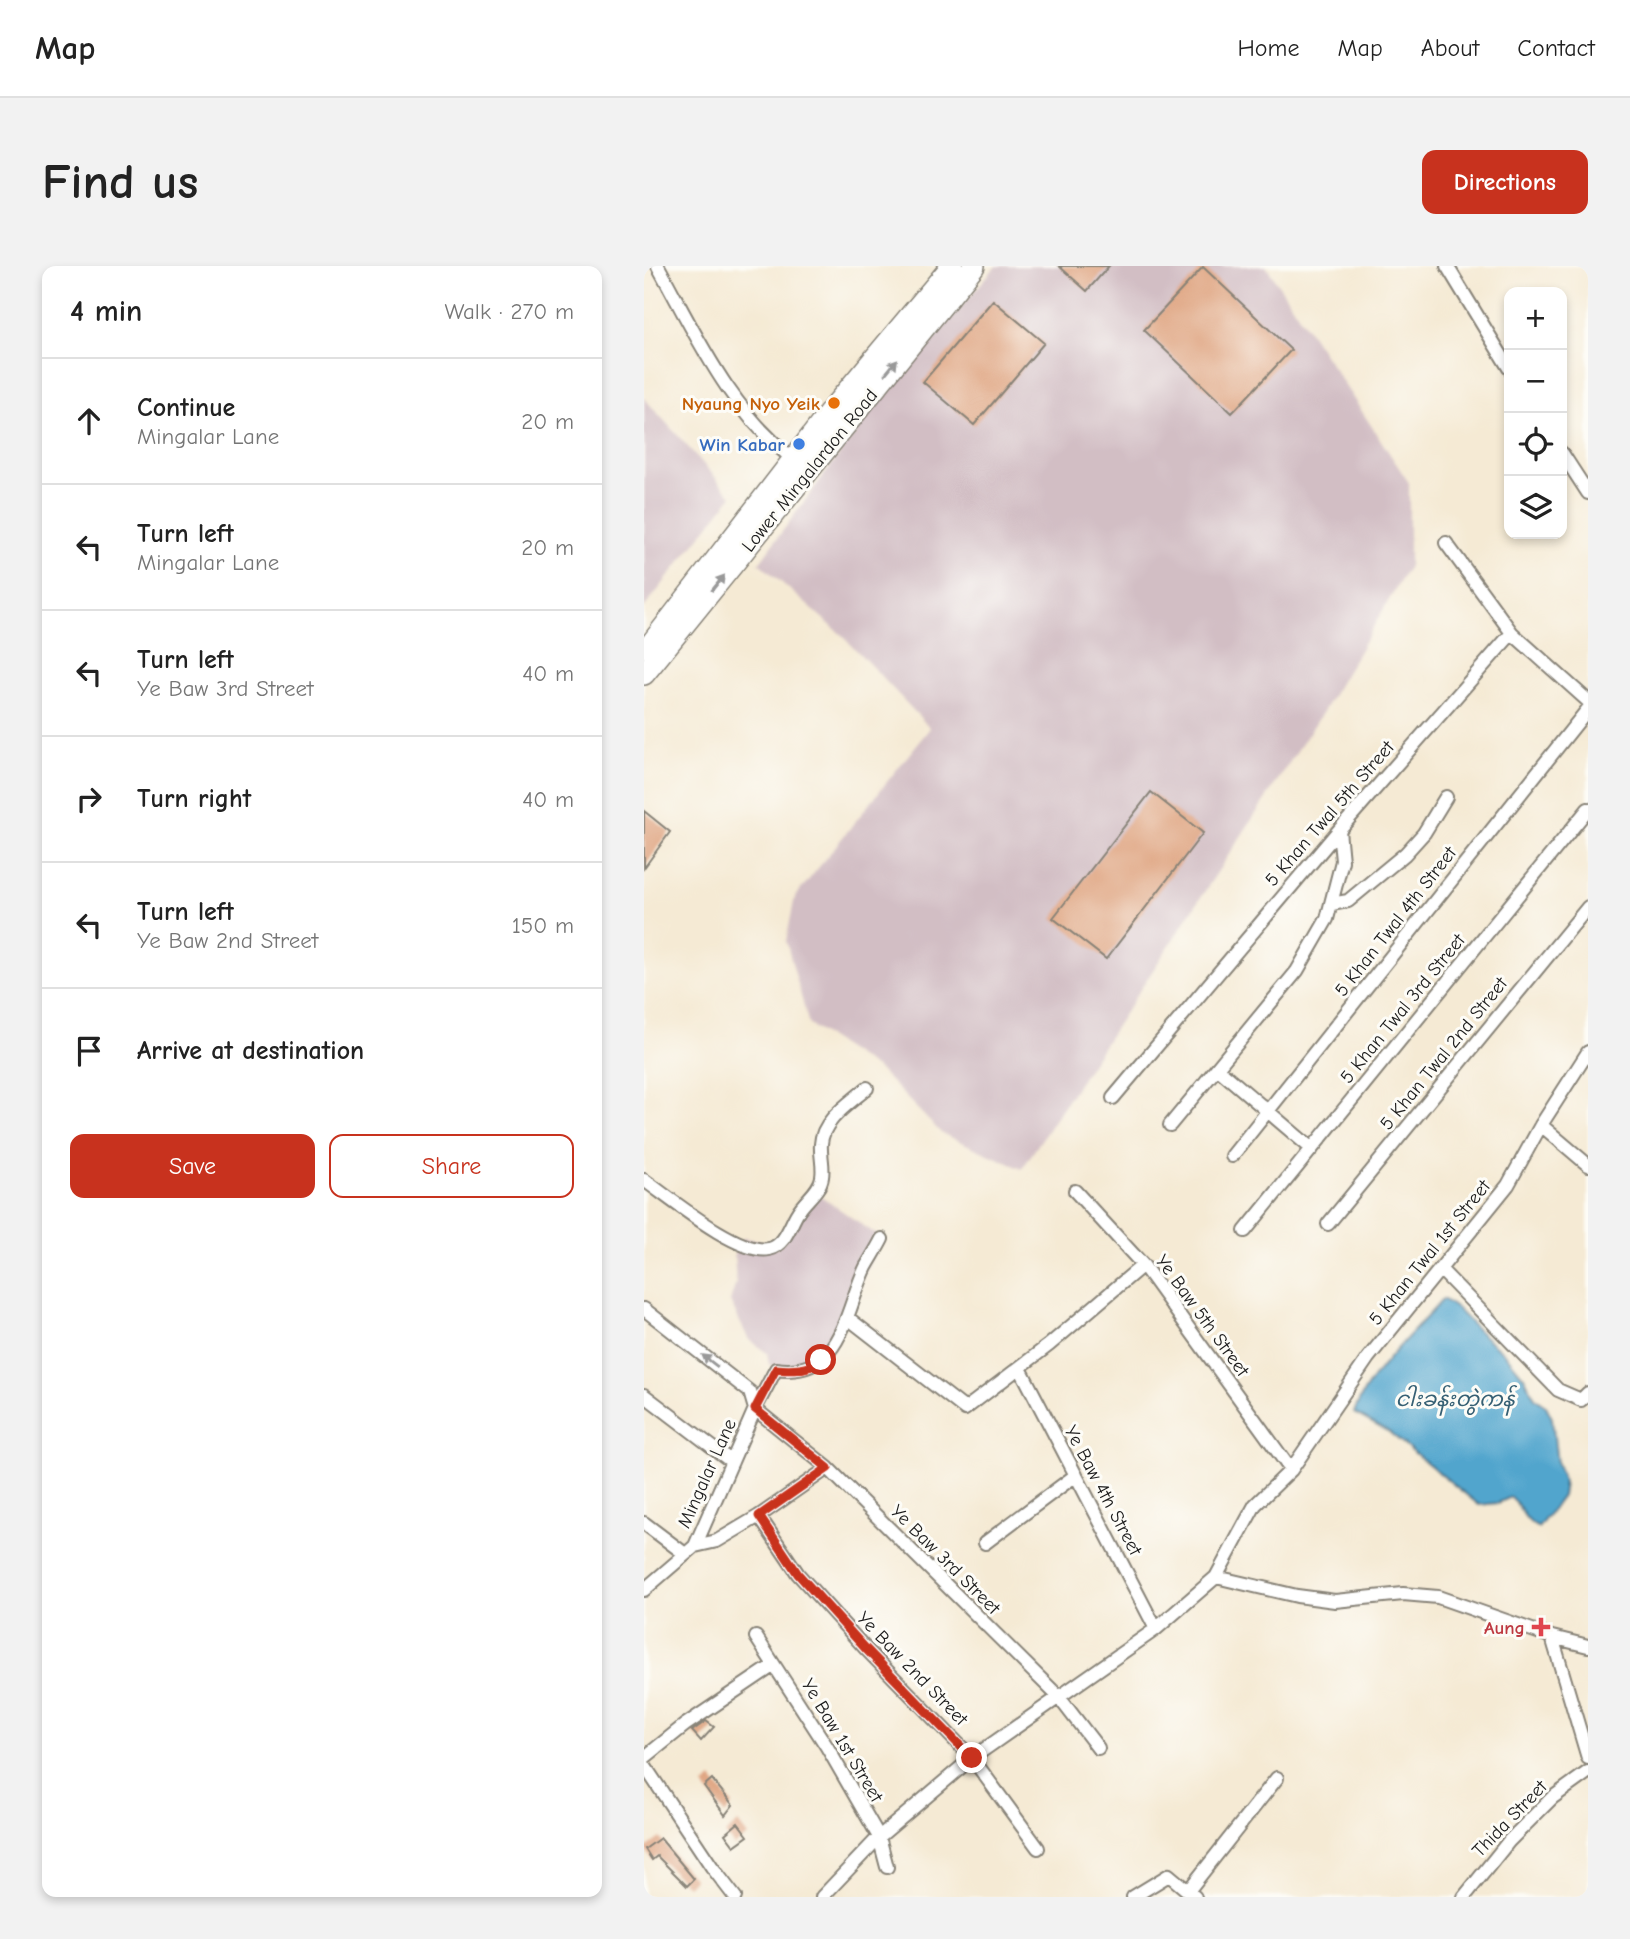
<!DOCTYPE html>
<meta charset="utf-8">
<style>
:root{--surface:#fff;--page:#f2f2f2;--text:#222;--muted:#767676;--line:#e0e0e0;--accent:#c8321e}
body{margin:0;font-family:"Comic Neue","Noto Sans Myanmar",sans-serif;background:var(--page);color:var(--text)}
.controls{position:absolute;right:21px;top:21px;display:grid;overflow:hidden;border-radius:14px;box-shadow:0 4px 10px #0003}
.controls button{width:63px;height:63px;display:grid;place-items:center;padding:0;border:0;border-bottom:2px solid var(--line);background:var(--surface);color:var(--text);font:35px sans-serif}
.stop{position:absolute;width:21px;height:21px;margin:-16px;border:5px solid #c8321e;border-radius:50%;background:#fff}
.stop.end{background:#c8321e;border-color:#fff;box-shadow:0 2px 7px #0008}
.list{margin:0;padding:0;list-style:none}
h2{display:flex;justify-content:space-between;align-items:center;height:91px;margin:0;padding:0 28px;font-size:30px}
h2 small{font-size:23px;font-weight:400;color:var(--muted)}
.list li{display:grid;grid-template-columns:46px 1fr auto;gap:21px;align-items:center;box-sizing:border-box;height:126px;padding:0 28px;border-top:2px solid var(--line)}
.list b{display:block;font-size:26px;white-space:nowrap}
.list p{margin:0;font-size:23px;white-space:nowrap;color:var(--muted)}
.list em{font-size:23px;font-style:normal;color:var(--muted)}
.actions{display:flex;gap:14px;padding:21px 28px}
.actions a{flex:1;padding:16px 0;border:2px solid var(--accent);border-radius:14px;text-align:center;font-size:24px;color:var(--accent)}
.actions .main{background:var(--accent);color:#fff}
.icon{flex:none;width:38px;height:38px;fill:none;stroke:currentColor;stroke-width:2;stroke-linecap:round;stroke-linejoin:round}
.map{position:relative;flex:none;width:944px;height:1631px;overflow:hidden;border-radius:14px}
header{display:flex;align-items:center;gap:42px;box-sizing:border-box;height:98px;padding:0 35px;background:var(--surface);border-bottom:2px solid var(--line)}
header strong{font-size:33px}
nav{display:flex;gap:38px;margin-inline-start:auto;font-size:24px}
.intro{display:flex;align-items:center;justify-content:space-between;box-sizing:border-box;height:168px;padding:0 42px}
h1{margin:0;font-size:49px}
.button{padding:18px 32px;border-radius:14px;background:var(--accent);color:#fff;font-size:24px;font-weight:700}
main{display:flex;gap:42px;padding:0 42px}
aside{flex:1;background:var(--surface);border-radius:14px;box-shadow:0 4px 10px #0003}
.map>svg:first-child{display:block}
.industrial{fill:#d2bec4}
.water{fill:#51a5cd;stroke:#366074;stroke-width:2}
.building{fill:#dea17d}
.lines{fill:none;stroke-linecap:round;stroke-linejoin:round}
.minor-casing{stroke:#888378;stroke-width:16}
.primary-casing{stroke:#888378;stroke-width:24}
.minor{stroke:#fff;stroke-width:12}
.primary{stroke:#fff;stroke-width:21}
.oneway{fill:#999}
.route{stroke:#c8321e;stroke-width:9}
.food-dot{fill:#e8710a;stroke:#fdfcf7;stroke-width:2.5}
.shop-dot{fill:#3f7fe0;stroke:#fdfcf7;stroke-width:2.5}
.health-dot{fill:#e0444e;stroke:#fdfcf7;stroke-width:2.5}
.labels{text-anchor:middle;stroke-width:6;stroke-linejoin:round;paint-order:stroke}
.food-label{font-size:19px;font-weight:bold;fill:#c56008;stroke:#fdfcf7;text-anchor:end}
.shop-label{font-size:19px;font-weight:bold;fill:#366cbe;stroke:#fdfcf7;text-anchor:end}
.street-label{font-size:19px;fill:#1c1c1c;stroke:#fdfcf7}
.health-label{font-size:19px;font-weight:bold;fill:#be3a42;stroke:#fdfcf7;text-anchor:end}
.water-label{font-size:21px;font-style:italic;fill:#366074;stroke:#fdfcf7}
</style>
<header>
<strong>Map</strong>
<nav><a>Home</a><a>Map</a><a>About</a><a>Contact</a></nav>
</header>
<div class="intro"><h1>Find us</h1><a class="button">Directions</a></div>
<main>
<aside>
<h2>4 min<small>Walk · 270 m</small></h2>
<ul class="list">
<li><svg class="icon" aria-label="ahead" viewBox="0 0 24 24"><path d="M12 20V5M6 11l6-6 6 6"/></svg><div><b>Continue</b><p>Mingalar Lane</p></div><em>20 m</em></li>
<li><svg class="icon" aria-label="left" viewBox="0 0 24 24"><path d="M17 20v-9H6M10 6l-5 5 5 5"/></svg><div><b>Turn left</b><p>Mingalar Lane</p></div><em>20 m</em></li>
<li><svg class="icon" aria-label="left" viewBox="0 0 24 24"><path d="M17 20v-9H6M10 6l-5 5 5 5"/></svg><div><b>Turn left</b><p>Ye Baw 3rd Street</p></div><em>40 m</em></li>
<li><svg class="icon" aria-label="right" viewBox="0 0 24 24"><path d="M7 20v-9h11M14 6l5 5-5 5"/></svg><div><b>Turn right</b></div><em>40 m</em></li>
<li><svg class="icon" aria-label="left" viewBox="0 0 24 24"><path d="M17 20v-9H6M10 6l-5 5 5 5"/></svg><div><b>Turn left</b><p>Ye Baw 2nd Street</p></div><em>150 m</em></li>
<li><svg class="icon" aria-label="arrive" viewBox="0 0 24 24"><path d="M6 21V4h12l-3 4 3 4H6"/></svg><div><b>Arrive at destination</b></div></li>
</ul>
<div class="actions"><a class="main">Save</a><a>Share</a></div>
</aside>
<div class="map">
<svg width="944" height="1631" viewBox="0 0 944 1631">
<rect width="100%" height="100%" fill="#fdfcf7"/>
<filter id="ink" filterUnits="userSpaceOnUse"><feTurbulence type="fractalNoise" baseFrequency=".0143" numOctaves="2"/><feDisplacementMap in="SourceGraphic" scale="14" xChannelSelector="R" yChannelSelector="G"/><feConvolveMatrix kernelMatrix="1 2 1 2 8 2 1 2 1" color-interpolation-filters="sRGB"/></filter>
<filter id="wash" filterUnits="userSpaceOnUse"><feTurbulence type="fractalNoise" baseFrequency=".00686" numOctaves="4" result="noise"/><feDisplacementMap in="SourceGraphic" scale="28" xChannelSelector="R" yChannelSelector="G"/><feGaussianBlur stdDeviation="1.57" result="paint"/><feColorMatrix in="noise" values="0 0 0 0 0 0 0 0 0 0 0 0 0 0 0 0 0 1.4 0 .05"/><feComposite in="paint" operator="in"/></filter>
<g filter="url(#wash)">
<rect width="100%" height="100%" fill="#f5ead4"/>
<path class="industrial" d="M352 0H622L765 217V300L680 444 378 903 297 867 236 805 165 759 142 675 151 631 286 462 199 370 115 297 225 148Z
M0 132 88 230 0 342Z
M174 928 238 973 177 1094 132 1103 125 1098 123 1087 105 1074 86 1036 92 1017 90 988 99 972 115 974 133 982Z"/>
<path class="water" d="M799 1033 814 1044 833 1064 862 1089 880 1111 891 1132 902 1140 908 1152 913 1198 920 1216 918 1230 894 1262C878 1253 879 1243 867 1231L854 1237 835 1239 745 1166 710 1147C722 1110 773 1063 799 1033Z"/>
<g id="blocks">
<path class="building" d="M415 0H465L443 25Z
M559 1 647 84 588 147 500 64Z
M349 34 400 77 330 159 279 116Z
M507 526 559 567 462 693 409 652Z
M0 545 26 566 0 602Z
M62 1455 70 1461 57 1475 48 1465Z
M68 1513 89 1539 81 1549 60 1520Z
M94 1557 104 1570 90 1580 81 1568Z
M16 1572 50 1613 43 1620 13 1590 8 1594 1 1583Z"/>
</g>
</g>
<g filter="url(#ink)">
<use href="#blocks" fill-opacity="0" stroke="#888378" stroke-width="2"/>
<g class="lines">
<g class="minor-casing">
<path id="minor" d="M14 0C52 69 88 150 155 197
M803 0 865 102
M918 187 944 227
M802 277 868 367
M687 638 704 635 761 588 780 567 802 531
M573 802 668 883
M469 832 695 564 868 367 944 435
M526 859 653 705 683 653 698 595 695 564
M897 859 944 899
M588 890 944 443
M0 914C26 932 94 989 125 983 142 979 146 958 154 946 161 934 176 925 178 911 180 900 176 889 177 878 178 854 206 837 223 822
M431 925 499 999 647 1204
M684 958 944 641
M601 965 944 543
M796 1003 914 1124 937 1134 944 1127
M0 1043 106 1126 111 1143 184 1202 414 1430 454 1482
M204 1052 321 1143 405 1079 499 999
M376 1102 512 1363
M0 1129 88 1196
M115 1250 154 1308 221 1382 328 1492 394 1582
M0 1257 41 1288
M341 1277 432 1209
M51 1280 73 1275 115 1250 184 1202
M572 1311 653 1330 691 1335 759 1328 794 1331 908 1371 944 1380
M0 1324 51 1280 111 1143 132 1103C198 1113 201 1044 222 1001 227 992 233 983 238 973
M112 1371 183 1481 235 1571 243 1601
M908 1371 944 1492
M0 1492 41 1459 130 1399
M0 1499 68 1601 91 1631
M544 1625 633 1512
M178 1631 235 1571 328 1492 512 1363 572 1311 611 1239 647 1204 724 1092 864 919 897 859 944 786
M489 1631 525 1609 551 1631
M820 1631 865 1575 908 1532 944 1506"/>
</g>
<g class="primary-casing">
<path id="primary" d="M4 382 190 141 308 0
M0 408 330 0"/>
</g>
<use href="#minor" class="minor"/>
<use href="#primary" class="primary"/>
</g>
<defs><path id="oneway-solid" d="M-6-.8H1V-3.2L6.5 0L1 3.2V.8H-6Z" transform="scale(1.75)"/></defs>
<g class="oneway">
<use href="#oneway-solid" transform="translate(247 101) rotate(-51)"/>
<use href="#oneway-solid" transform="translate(74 317) rotate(-51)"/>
<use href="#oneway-solid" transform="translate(66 1095) rotate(-142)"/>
</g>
</g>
<g class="lines" filter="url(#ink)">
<path class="route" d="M177 1094C166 1104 147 1105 132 1103L111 1143 184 1202 115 1250 154 1308 221 1382 328 1492"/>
</g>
<circle class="food-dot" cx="190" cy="137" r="7"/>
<circle class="shop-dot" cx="155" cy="178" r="7"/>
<path class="health-dot" d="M893.5 1350.5h7v7h7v7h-7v7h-7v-7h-7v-7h7z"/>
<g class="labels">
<g class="food-label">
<text x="176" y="144">Nyaung Nyo Yeik</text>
</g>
<g class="shop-label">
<text x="141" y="185">Win Kabar</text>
</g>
<g class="street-label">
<text transform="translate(165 204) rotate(-51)" y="7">Lower Mingalardon Road</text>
<text transform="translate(685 547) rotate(-49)" y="7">5 Khan Twal 5th Street</text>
<text transform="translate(751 655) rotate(-52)" y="7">5 Khan Twal 4th Street</text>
<text transform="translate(758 742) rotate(-51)" y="7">5 Khan Twal 3rd Street</text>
<text transform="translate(799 787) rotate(-51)" y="7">5 Khan Twal 2nd Street</text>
<text transform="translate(785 986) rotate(-51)" y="7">5 Khan Twal 1st Street</text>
<text transform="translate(559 1049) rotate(54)" y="7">Ye Baw 5th Street</text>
<text transform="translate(62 1207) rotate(-66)" y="7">Mingalar Lane</text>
<text transform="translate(460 1224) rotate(62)" y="7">Ye Baw 4th Street</text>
<text transform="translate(302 1293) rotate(45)" y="7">Ye Baw 3rd Street</text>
<text transform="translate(269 1402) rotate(46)" y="7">Ye Baw 2nd Street</text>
<text transform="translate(199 1474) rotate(59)" y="7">Ye Baw 1st Street</text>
<text transform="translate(865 1552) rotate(-46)" y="7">Thida Street</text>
</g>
<g class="health-label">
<text x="881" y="1368">Aung</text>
</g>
<g class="water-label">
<text x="811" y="1140">ငါးခန်းတွဲကန်</text>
</g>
</g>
</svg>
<div class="controls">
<button>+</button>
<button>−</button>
<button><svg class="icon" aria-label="locate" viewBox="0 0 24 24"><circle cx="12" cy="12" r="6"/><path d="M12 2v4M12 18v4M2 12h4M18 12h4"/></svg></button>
<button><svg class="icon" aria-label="layers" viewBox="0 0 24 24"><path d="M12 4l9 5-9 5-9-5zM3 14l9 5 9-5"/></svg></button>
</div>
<div class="stop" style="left:177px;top:1094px"></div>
<div class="stop end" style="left:328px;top:1492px"></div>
</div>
</main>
